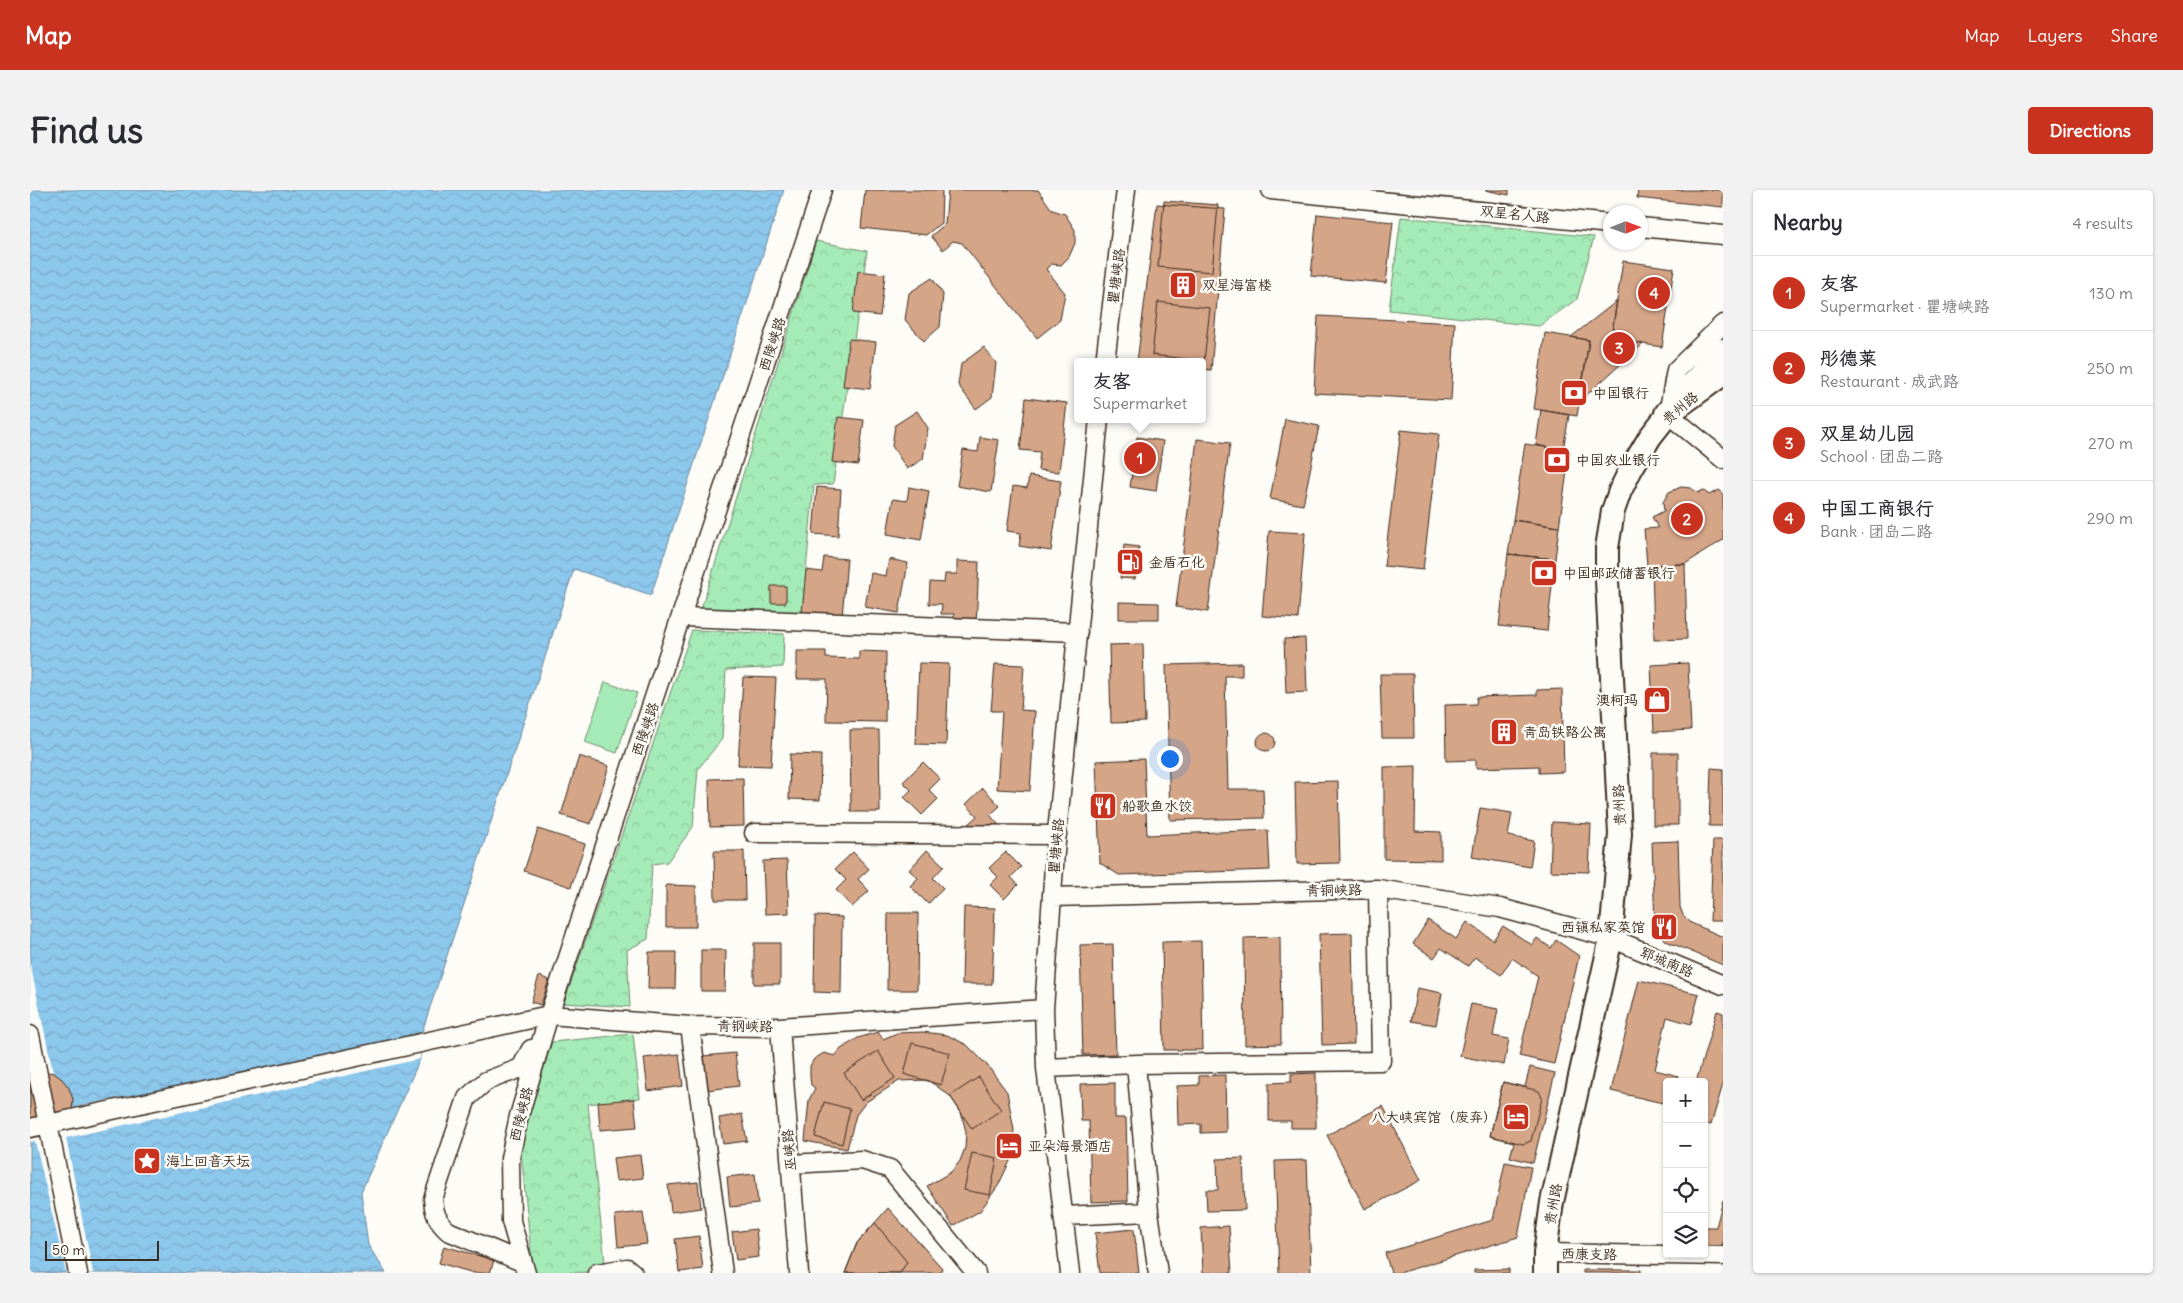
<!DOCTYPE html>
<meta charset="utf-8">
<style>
:root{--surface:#fff;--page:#f2f2f3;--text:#2b2b33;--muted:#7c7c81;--line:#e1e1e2;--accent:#c8321e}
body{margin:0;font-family:Delius,"LXGW WenKai TC",sans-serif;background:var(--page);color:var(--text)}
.controls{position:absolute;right:15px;bottom:15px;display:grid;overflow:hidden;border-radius:5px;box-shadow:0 1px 4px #0004}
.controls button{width:45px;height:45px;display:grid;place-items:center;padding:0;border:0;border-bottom:1px solid var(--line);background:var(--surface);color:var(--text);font:25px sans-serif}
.compass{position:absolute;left:1573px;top:15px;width:45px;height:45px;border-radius:50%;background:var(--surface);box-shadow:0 1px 4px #0004;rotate:89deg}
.scale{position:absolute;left:15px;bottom:12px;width:114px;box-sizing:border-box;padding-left:5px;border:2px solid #3b2a1e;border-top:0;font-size:14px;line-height:18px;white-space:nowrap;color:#3b2a1e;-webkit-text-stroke:4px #fdfcf7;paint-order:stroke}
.you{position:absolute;left:1139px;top:568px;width:18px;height:18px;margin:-12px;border:4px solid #fff;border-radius:50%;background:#1a73e8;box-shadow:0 0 0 8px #1a73e833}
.badge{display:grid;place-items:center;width:32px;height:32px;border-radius:50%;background:var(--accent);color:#fff;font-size:16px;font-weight:700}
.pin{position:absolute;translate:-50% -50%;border:2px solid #fff;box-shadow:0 1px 5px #0006}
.popup{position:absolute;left:1044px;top:168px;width:132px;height:65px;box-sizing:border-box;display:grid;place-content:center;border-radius:5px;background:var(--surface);filter:drop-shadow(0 1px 4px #0005);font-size:16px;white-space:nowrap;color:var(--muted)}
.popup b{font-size:19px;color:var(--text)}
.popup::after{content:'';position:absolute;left:50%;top:100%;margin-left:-10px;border:10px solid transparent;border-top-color:var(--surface)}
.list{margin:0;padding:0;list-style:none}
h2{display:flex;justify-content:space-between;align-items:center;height:65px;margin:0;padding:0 20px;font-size:21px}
h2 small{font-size:16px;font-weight:400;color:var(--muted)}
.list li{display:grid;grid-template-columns:32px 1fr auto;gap:15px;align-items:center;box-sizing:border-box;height:75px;padding:0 20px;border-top:1px solid var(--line)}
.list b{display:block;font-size:19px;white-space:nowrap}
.list p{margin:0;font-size:16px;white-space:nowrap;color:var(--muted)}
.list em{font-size:16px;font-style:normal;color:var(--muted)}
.icon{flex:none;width:28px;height:28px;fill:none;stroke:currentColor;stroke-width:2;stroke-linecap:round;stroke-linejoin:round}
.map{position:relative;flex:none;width:1693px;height:1083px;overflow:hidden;border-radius:5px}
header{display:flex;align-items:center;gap:30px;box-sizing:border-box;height:70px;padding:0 25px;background:var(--accent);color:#fff}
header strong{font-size:24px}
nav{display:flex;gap:28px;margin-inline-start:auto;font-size:18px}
.intro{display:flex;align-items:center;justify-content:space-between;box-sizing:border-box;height:120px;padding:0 30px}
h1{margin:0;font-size:35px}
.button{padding:12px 22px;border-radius:5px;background:var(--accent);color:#fff;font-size:18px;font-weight:700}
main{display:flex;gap:30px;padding:0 30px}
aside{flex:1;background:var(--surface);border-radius:5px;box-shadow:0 1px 4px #0004}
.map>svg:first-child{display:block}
.park{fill:url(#park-crowns);stroke:#708a6a}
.pitch{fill:#a5ebb7;stroke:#708a6a}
.water{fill:url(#water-waves);stroke:#6c889a}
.pier{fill:#fdfcf7}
.building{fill:#d5a588;stroke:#3b2a1e}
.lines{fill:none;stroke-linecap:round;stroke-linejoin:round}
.minor-casing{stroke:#3b2a1e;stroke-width:21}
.major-casing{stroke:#3b2a1e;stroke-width:26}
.highway-casing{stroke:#3b2a1e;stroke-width:30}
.minor{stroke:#fdfcf7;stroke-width:18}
.major{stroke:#fdfcf7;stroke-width:22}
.highway{stroke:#fdfcf7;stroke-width:26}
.labels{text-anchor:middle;stroke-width:5;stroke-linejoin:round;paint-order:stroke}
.street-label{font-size:14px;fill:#3b2a1e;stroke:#fdfcf7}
.poi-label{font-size:14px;fill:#3b2a1e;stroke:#fdfcf7;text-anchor:start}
</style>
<header>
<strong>Map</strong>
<nav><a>Map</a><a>Layers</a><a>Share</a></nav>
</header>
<div class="intro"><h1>Find us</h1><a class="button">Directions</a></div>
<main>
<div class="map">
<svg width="1693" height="1083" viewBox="0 0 1693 1083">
<defs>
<pattern id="park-crowns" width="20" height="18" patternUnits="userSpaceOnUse" patternTransform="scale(1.25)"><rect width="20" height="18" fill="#a5ebb7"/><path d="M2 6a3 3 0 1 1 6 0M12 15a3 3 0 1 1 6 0" fill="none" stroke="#8fca9d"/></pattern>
<pattern id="water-waves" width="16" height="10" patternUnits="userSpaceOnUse" patternTransform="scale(1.25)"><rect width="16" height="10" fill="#8cc7ec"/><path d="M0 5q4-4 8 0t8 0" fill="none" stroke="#7aabca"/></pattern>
</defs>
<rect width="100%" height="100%" fill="#fdfcf7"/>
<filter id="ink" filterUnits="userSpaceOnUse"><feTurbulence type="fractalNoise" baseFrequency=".02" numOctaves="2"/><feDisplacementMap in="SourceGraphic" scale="10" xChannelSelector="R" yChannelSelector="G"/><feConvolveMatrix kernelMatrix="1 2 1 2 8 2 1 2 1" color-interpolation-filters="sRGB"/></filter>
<g filter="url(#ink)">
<path class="park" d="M1371 27 1564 47 1547 109 1509 136 1359 120Z
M786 51 837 61 803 294 784 295 772 423 671 419Z
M662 440 754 444 753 477 696 480 692 549 668 579 663 637 637 672 622 674 618 749 597 760 600 817 534 813Z
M603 844 610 908 558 914 576 1082 503 1083 490 952 522 852Z"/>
<path class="pitch" d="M575 492 607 503 587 563 555 552Z"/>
<path class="water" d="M0 0H754L621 405 544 379 391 845 390 869 331 1002 338 1055 356 1083H0Z"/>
<path class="pier" d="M0 773 31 920 391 845 390 869 36 948 63 1083H36L5 951 0 952Z"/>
<path class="building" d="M835 0H912L911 33 896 45 831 38Z
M918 0H1008L1022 20 1035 24 1045 40V53L1039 67 1031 75 1021 74 1016 79 1035 103 1030 130 1007 148 932 53 923 51 913 60 901 46 915 34Z
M1455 0H1479V5Z
M1608 0H1693V17L1607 8Z
M1134 11 1188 15 1182 82 1128 77Z
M1127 14 1195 19 1181 180 1172 179V172H1107Z
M1287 24 1363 32 1356 93 1281 86Z
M1593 71 1644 78 1632 157 1581 149Z
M828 81 855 84 850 126 823 123Z
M902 88 913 104 910 137 894 151 875 130 879 103Z
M1587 111 1581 149 1613 154 1550 211 1559 150 1541 147Z
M1128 112 1180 118 1174 171 1122 165Z
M1288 126 1425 133 1421 210 1284 203Z
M1515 143 1559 150 1547 226 1504 219Z
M819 149 846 152 840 199 813 196Z
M954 157 966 173 962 207 946 219 928 195 931 174Z
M996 208 1037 213 1029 282 1008 280 1010 262 990 260Z
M1511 220 1539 225 1533 260 1506 255Z
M887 221 898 238 893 269 877 279 862 256 865 235Z
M808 227 834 230 828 275 802 272Z
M1255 229 1289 236 1273 315 1240 309Z
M1371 240 1409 244 1393 380 1354 376Z
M950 247 969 250 961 302 927 296 933 260 948 262Z
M1107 247 1133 251 1126 301 1100 297Z
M1167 249 1200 253 1178 422 1146 417Z
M1495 254 1540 261 1529 337 1483 330Z
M999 286 1031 291 1021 361 989 356 991 343 977 341 983 296 997 298Z
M787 297 811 299 808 346 783 344Z
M879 297 899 301 891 350 857 344 863 309 877 311Z
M1651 297 1661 298 1668 303 1673 300 1679 305 1689 300 1693 303V350L1655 374 1617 375 1614 339 1628 338 1622 327 1634 321 1633 312 1639 302Z
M1483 330 1529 337 1525 369 1478 364Z
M1239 341 1275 343 1268 429 1232 426Z
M1094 355 1109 357 1105 389 1090 388Z
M1478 364 1525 369 1517 441 1469 436Z
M794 367 817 369 812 427 772 423 776 380 792 382Z
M859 369 878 373 869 423 835 417 841 383 856 386Z
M927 371 949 372 946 436 924 435V424H911L912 414H899L900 392 914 393 915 384H927Z
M1655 374 1657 449 1624 450 1622 375Z
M741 396H756V413H741Z
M1089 412 1129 413V429H1089Z
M1275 448 1277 502 1256 503 1254 449Z
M1113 454 1115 532 1081 533 1079 455Z
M767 461H796V468L829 469V461L856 462 855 532 796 531 797 489H767Z
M889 473 919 474 916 555 886 554Z
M1212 473V486H1195L1198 599H1233L1234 628 1140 630 1136 475Z
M1658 473 1661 540 1624 542 1621 475Z
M965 474 994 475 991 520 1005 521 1000 601 967 599 972 521H961Z
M1350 484H1383L1384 548H1352Z
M713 487 746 488 741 576 708 575Z
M1532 499 1534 582 1509 583V576L1446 578V570L1416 571 1415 515 1446 514 1447 507 1507 505V500Z
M820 540H849L850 622H821Z
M1227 552a9 9 0 1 1 18 0a9 9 0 1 1-18 0Z
M1623 563H1648V635H1623Z
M760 564 791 565 790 610 759 609Z
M549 566 579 576 561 634 531 625Z
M1114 569 1117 645 1238 640 1240 680 1089 685 1070 673 1066 571Z
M893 572 910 589 899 600 908 609 892 625 874 607 881 600 873 592Z
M1386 576 1385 641 1411 642V670L1354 669V577Z
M1681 578 1693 579V636H1679Z
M713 588 714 636 680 637 679 589Z
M1308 591 1310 673 1267 674 1265 592Z
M953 598 970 616 960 625 968 634 951 650 937 635 947 626 936 614Z
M1450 618 1482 623 1478 646 1504 651 1500 677 1442 667Z
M1522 632 1561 634 1559 682 1520 681Z
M508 639 555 654 541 697 494 681Z
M1683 650H1693V731H1680Z
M1648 651 1650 717 1653 725 1661 733 1693 747V775L1636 751 1625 735 1622 652Z
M897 660 914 676 903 688 913 698 898 714 880 696 888 688 879 680Z
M684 661H714L715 710H685Z
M823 662 839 679 828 689 839 701 822 717 806 700 816 690 805 679Z
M976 662 991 677 981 687 988 695 974 709 960 695 968 687 959 678Z
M757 670 759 723 735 724 733 671Z
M636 695 666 696V737H636Z
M934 717 965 718 962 794H932Z
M858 723H888L887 800H857Z
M785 726 812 727 811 803 784 802Z
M1398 730 1426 749 1437 732 1463 750 1473 736 1502 755 1507 748 1521 758 1526 750 1549 766 1524 874 1489 866 1508 786 1482 768 1471 785 1445 767 1438 776 1411 758 1404 768 1383 754Z
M1322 743 1324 854 1292 855 1289 744Z
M1250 747 1251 854 1215 855 1214 748Z
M1171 751 1173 860H1134L1132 752Z
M724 753H750V794H724Z
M1083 754 1086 864 1053 865 1050 755Z
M671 760H696L695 801H671Z
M619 762H646L645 799H618Z
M509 786 519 790 511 815 501 812Z
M1609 790 1669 804 1661 834 1637 827 1625 880 1649 886 1647 892H1637V914L1581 901Z
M1387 798 1412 803 1406 835 1381 831Z
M1441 814 1468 819 1463 846 1479 849 1474 875 1430 866Z
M1687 821 1693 823V894L1681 935 1674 933V892H1666Z
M848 842 853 849 867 843 893 842 917 845 937 855 957 875 977 902 984 940 980 971 968 996 950 1021 923 1036 897 996 921 982 930 971 935 958 936 942 931 922 920 906 905 895 897 890 869 891 836 912 826 925 817 959 775 951 779 910 785 898 781 895 780 887V876L784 869 794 863 805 866 811 859 828 848Z
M882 853 920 863 911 895 874 884Z
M848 861 865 888 831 910 814 883Z
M705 863 709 896 677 900 673 866Z
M649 864 653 896 618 901 614 868Z
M1500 877 1525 883 1503 973 1480 967 1484 952 1460 946 1473 892 1495 897Z
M14 881 24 883 32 889 39 898 43 909 42 920 31 940 21 945 9 947 0 945V882Z
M1286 883V938H1261V931H1239V893L1261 892V884Z
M1195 885 1196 942 1171 943V934L1148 935 1147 896 1169 895V886Z
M949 887 971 920 942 939 920 906Z
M1473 892 1509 901 1512 908 1501 951 1493 954 1460 946Z
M1085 893V928H1096L1098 1011 1061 1012 1059 931H1051L1050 894Z
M604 909 607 937 570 940 568 912Z
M794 912 820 919 812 954 785 947Z
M1353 916 1391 990 1335 1019 1297 945Z
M712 924 717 951 693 954 689 928Z
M942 963 967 968 960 1005 934 1000Z
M610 965 613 988 586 991 583 968Z
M1213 968 1215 1020 1177 1021 1176 1000H1188L1187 969Z
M1277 970 1281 1083H1249L1245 971Z
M1475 972 1501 977 1488 1047 1369 1083H1361L1355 1063 1463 1030Z
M725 984 728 1014 700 1017 697 987Z
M668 992 671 1018 641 1022 638 995Z
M1693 1010V1058H1675V1037H1686Z
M858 1018 912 1078 910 1083H815L827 1053Z
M613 1022 617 1054 588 1057 585 1025Z
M845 1033 877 1072 870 1083H815L827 1053Z
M1199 1036 1202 1083H1173L1171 1038Z
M726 1039 729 1067 706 1070 702 1042Z
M1104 1039 1109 1083H1070L1065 1043Z
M669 1046 673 1079 649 1082 645 1049Z
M414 1056 464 1070 460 1083H444L409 1073Z
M1479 1079V1083H1444V1080Z
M1553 1080H1611V1083H1553Z"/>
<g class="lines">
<g class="minor-casing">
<path id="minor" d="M1241 0 1580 34
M1610 37 1693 45
M1693 134 1646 180 1638 224 1693 269
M1075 172 1096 0
M652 427 1048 442
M724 643 1027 645
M1022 707 1348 699 1470 718 1581 748 1693 795
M660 836 693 1083
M750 837 769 1083
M0 845 48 1083
M1106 874 1119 1022 1128 1083
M1016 878 1106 874 1351 871 1348 699
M0 938 519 825 660 836 750 837 1014 819
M761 974 832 970 860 979 946 1083
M1033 1026 1119 1022
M1515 1063 1693 1066
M492 1072 418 1041C407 1031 404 1023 403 1009L437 908 456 891 491 878 501 859
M496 1083 481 1031 480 968 489 926 519 825 792 0
M567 1083 597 1078 603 1083
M1040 1083 1016 878 1014 819 1025 662 1069 229"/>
</g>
<g class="major-casing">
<path id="major" d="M1515 1083V1063L1522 1012 1581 748 1590 644 1577 390V358L1583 321 1590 301 1601 279 1620 247 1638 224 1693 184"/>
</g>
<g class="highway-casing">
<path id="highway" d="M1638 224 1693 162"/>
</g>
<use href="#minor" class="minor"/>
<use href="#major" class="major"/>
<use href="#highway" class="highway"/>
</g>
</g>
<defs>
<g id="building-square" transform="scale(1.4375)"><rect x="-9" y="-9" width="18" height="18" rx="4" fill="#c8321e" stroke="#fdfcf7"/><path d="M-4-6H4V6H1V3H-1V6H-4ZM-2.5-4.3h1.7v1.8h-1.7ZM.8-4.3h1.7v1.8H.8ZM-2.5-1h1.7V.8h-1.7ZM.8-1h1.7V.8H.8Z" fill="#fff"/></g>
<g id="bank-square" transform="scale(1.4375)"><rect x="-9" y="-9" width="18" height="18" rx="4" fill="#c8321e" stroke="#fdfcf7"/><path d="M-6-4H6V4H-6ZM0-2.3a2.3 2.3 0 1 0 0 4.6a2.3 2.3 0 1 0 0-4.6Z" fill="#fff"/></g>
<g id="fuel-square" transform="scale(1.4375)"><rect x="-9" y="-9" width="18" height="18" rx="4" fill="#c8321e" stroke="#fdfcf7"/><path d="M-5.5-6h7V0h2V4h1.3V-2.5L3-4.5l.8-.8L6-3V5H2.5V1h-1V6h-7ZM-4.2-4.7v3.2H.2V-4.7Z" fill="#fff"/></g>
<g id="shop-square" transform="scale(1.4375)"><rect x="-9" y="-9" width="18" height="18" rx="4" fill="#c8321e" stroke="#fdfcf7"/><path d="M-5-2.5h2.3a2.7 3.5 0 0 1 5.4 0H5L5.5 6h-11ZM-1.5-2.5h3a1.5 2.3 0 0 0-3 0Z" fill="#fff"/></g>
<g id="restaurant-square" transform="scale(1.4375)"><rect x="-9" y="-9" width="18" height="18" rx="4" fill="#c8321e" stroke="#fdfcf7"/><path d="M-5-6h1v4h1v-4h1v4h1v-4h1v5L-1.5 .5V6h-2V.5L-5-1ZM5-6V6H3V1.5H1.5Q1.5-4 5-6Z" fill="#fff"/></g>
<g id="hotel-square" transform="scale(1.4375)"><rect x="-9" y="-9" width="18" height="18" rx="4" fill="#c8321e" stroke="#fdfcf7"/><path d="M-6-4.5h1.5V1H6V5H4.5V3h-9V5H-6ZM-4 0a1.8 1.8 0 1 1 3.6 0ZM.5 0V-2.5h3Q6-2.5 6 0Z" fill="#fff"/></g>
<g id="sight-square" transform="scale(1.4375)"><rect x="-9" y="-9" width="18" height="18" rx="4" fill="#c8321e" stroke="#fdfcf7"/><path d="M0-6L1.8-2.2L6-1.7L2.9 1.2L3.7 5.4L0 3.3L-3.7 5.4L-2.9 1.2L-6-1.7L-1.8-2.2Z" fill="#fff"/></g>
</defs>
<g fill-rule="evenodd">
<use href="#building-square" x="1153" y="95"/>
<use href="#bank-square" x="1544" y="203"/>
<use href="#bank-square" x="1527" y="270"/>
<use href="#fuel-square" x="1100" y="372"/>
<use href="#bank-square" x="1514" y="383"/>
<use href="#shop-square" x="1627" y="510"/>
<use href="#building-square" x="1474" y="542"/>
<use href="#restaurant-square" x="1073" y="616"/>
<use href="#restaurant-square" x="1634" y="737"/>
<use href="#hotel-square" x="1486" y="927"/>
<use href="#hotel-square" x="979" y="956"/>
<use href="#sight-square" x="117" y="971"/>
</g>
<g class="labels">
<g class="street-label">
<text transform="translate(1485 24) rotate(6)" y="5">双星名人路</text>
<text transform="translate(1086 86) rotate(-83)" y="5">瞿塘峡路</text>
<text transform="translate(742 154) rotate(-72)" y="5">西陵峡路</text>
<text transform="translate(1650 218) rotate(-40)" y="5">贵州路</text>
<text transform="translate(615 539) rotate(-71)" y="5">西陵峡路</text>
<text transform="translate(1589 615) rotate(-93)" y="5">贵州路</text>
<text transform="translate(1026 656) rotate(-85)" y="5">瞿塘峡路</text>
<text transform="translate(1304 700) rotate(-1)" y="5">青铜峡路</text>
<text transform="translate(1637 772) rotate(23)" y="5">郓城南路</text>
<text transform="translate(715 836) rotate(1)" y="5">青钢峡路</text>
<text transform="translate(491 924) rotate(-76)" y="5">西陵峡路</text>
<text transform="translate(759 960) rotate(-95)" y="5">巫峡路</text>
<text transform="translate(1523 1014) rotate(-80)" y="5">贵州路</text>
<text transform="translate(1559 1064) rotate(1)" y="5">西康支路</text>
</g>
<g class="poi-label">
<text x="1172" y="100">双星海富楼</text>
<text x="1563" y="208">中国银行</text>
<text x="1546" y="275">中国农业银行</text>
<text x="1119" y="377">金盾石化</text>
<text x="1533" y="388">中国邮政储蓄银行</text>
<text x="1608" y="515" text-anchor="end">澳柯玛</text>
<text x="1493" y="547">青岛铁路公寓</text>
<text x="1092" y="621">船歌鱼水饺</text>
<text x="1615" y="742" text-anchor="end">西镇私家菜馆</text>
<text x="1467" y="932" text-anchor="end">八大峡宾馆（废弃）</text>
<text x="998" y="961">亚朵海景酒店</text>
<text x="136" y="976">海上回音天坛</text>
</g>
</g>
</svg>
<div class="controls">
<button>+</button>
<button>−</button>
<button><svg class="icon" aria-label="locate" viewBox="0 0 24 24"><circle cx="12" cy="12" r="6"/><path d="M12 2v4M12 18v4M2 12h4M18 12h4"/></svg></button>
<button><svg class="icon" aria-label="layers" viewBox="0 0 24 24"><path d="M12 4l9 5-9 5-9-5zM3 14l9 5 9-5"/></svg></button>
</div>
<svg class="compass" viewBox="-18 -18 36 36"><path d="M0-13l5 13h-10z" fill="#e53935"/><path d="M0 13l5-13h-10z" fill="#7c7c81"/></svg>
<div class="scale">50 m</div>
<div class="you"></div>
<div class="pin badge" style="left:1110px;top:268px">1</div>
<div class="popup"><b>友客</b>Supermarket</div>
<div class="pin badge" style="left:1657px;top:329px">2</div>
<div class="pin badge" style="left:1589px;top:158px">3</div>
<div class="pin badge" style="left:1624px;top:103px">4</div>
</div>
<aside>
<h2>Nearby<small>4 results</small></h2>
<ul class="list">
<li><span class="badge">1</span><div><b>友客</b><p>Supermarket · 瞿塘峡路</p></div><em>130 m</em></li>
<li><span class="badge">2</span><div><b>彤德莱</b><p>Restaurant · 成武路</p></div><em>250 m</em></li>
<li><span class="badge">3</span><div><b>双星幼儿园</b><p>School · 团岛二路</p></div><em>270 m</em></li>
<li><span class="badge">4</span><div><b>中国工商银行</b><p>Bank · 团岛二路</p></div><em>290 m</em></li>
</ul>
</aside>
</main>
